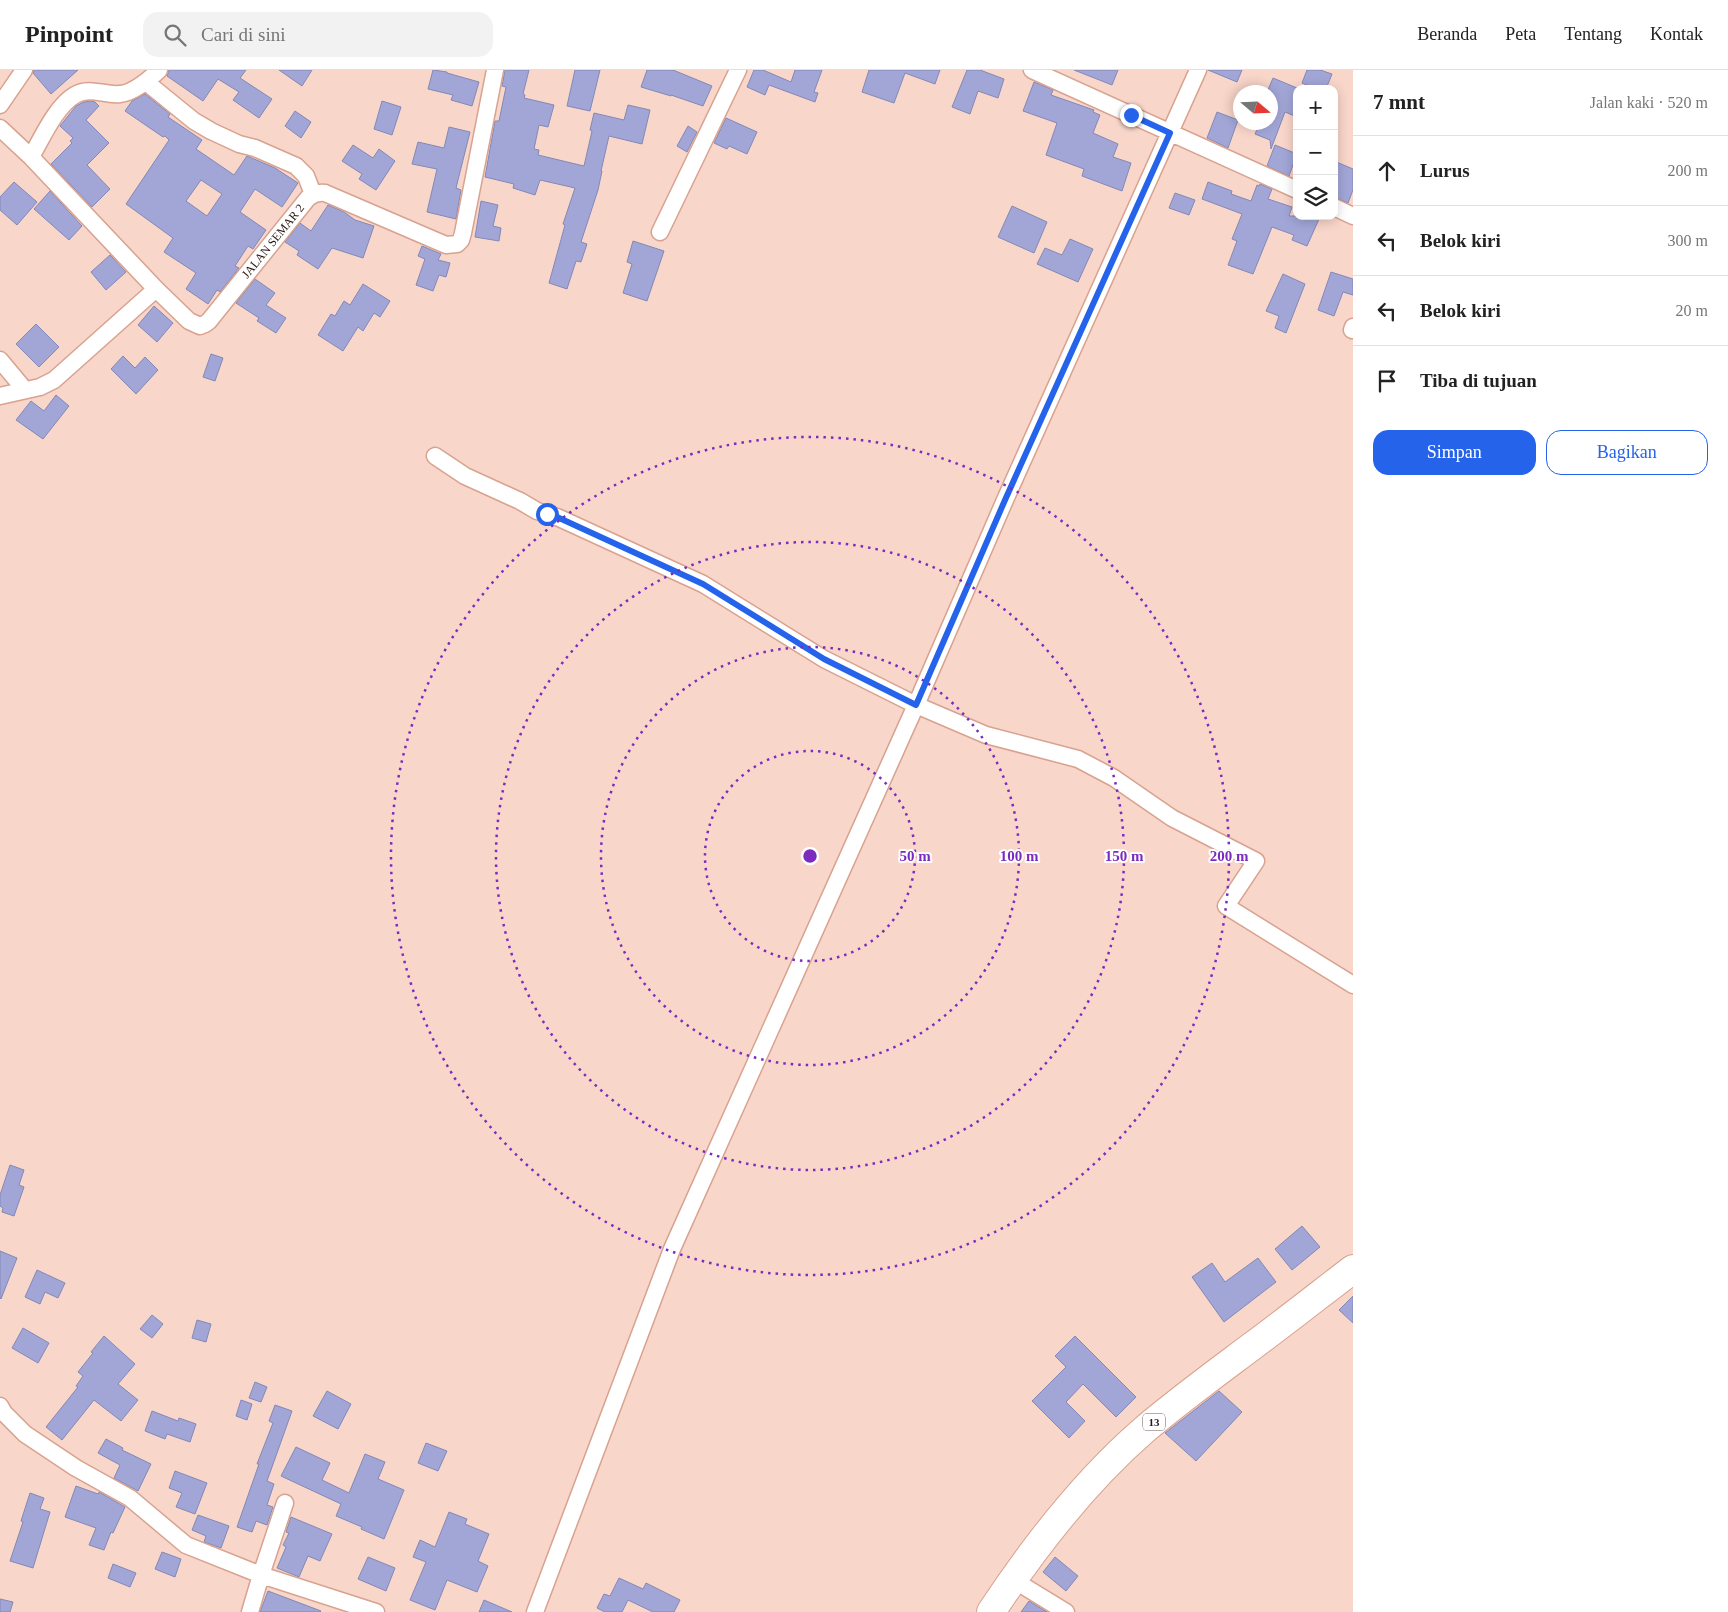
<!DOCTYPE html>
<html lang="id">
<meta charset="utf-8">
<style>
:root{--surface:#fff;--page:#f2f2f2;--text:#222;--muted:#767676;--line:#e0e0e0;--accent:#2563eb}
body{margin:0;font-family:Georgia,serif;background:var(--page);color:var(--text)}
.controls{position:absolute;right:15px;top:15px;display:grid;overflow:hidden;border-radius:10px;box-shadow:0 2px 12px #0003}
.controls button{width:45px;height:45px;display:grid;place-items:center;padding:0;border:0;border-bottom:1px solid var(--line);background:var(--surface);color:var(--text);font:25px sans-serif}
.compass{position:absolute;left:1233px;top:15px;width:45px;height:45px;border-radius:50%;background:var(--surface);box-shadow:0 2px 12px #0003;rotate:109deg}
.stop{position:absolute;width:15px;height:15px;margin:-11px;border:4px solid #2563eb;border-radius:50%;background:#fff}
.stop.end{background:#2563eb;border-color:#fff;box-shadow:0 1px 5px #0008}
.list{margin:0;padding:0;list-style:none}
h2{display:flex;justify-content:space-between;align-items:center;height:65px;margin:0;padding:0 20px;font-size:21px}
h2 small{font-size:16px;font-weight:400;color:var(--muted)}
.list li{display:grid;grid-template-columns:32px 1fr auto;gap:15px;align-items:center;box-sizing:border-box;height:70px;padding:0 20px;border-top:1px solid var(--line)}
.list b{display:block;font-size:19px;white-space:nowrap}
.list em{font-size:16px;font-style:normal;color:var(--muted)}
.actions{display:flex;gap:10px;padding:15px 20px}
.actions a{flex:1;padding:11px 0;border:1px solid var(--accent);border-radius:15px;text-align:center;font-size:18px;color:var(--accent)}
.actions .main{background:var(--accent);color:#fff}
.icon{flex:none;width:28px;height:28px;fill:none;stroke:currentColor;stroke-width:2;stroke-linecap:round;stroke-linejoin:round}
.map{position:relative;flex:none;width:1353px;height:1542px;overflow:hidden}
header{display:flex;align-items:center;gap:30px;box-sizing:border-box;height:70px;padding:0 25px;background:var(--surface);border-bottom:1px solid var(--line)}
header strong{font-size:24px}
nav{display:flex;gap:28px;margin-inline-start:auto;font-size:18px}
.search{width:350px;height:45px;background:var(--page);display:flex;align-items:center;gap:12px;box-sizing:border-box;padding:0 18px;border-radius:15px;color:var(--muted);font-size:19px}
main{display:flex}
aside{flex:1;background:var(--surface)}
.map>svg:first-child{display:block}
.building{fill:#a1a6d7;stroke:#8388b6;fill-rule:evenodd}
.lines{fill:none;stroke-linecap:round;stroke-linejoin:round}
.street-casing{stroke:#d8a28f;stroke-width:19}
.highway-casing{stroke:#d8a28f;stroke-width:30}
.street{stroke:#fff;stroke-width:16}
.highway{stroke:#fff;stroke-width:28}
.route{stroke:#2563eb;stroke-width:6}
.ring{fill:none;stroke:#7b2cbf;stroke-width:2.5;stroke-dasharray:2.5 5}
.labels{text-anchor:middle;stroke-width:4;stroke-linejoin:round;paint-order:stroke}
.shield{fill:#fff;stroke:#695b57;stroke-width:1}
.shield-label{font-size:11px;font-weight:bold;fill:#29150f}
.street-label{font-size:12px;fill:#29150f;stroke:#fff}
.centre{fill:#7b2cbf;stroke:#fff;stroke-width:2.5}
.ring-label{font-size:15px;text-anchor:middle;font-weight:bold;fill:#7b2cbf;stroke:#fff;stroke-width:4;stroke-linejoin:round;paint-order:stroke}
</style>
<header>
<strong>Pinpoint</strong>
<div class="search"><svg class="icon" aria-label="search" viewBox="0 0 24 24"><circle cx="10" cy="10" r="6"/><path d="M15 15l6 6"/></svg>Cari di sini</div>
<nav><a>Beranda</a><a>Peta</a><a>Tentang</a><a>Kontak</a></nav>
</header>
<main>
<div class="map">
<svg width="1353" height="1542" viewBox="0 0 1353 1542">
<rect width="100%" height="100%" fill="#f9d6ca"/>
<path class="building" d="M34 0H78L51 24 33 3Z
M169 0H246L240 8 272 29 259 48 233 30 239 22 218 9 203 31 167 6Z
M279 0H312L302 16Z
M433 0 447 2V3L479 12 472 36 451 30 453 25 428 19Z
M505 0H529L523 24 525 25 524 28 554 35 548 57 539 55 534 79 539 80 538 85 584 96 592 61 590 60 594 43 624 50 628 35 650 40 642 74 609 66 601 101H602L598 120 581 172 587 174 581 192 576 191 567 219 549 213 565 155 563 154 575 118 540 110 535 125 513 118 514 114 485 107 495 51H499L506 17 502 16Z
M575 0H600L590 41 567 36Z
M647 0H673L712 16 703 36 671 25V26L641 17Z
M754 0H763L791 12 795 0H822L814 22 818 23 815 32 769 15 765 25 747 17Z
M869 0H940L935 14 905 3 894 33 862 22Z
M967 0H980L1004 9 998 28 978 21 970 44 952 37Z
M1074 0H1118L1112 15Z
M1208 0H1242L1237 12Z
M1307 0H1320L1332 4 1326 19H1316L1302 13Z
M1273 8 1297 18V47L1285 42 1271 79 1270 70 1255 64 1260 52H1270V22H1267Z
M1034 12 1053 20 1051 25 1094 40 1093 42 1100 45 1093 63 1118 74 1113 87 1131 93 1122 121 1082 106 1084 99 1046 85 1057 53 1023 41Z
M145 24 170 44 168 47 202 70 196 79 234 105 247 86 275 98 298 113 282 137 255 119 240 142 266 160 253 179 248 176 235 196 239 198 220 222 217 220 208 234 186 219 196 203 164 182 173 168 126 134 169 70 165 66 163 67 125 41 132 31ZM201 110 222 124 207 146 186 131Z
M91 31 95 32 99 36 86 50 109 73 87 95 110 119 92 137 51 94 72 73 70 71 73 68 60 56 76 36 84 32Z
M382 31 401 37 392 65 374 59Z
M295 41 311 52 301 68 285 56Z
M1217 42 1238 50 1228 78 1207 68Z
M726 48 757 62 747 84 729 76 727 79 714 73Z
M688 56 697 62 687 82 677 76Z
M449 57 470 62 456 118 461 120 456 149 427 142 437 99 412 94 418 72 444 78Z
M353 75 373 88 379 79 395 91 376 120 359 109 362 104 342 91Z
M1275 75 1297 84 1289 106 1267 96Z
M1334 91 1353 99V120L1348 133 1334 127Z
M14 112 37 132 17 155 0 140V127Z
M1208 112 1232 121 1231 124 1251 131 1257 115 1259 116 1260 114 1272 119 1268 129 1292 137 1289 146H1313L1319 149 1307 176 1292 170 1294 165 1272 157 1253 204 1228 195 1237 171 1232 169 1242 144 1202 129Z
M50 121 82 156 69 170 34 139Z
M1175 123 1195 130 1189 145 1169 138Z
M481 131 498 135 493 156 501 158 499 171 475 167Z
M328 135 344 142 355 150 374 156 363 188 332 178 318 199 297 185 299 181 285 172 300 153 311 161Z
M1012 136 1047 152 1034 183 998 167Z
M1070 169 1093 179 1078 212 1037 194 1045 178 1062 185Z
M633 171 664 181 647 231 623 223 632 194 627 192Z
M422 176 441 184 438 190 450 193 446 207 439 205 433 221 416 215 425 189 418 186Z
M110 185 126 202 106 220 91 202Z
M1331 202 1353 209V225L1343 222 1334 246 1318 240Z
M1283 204 1305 214 1286 263 1275 258 1279 246 1266 241Z
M255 209 275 223 266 235 286 248 276 263 257 251 259 248 236 233Z
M363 214 390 231 380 247 374 243 363 261 358 257 343 281 318 265 331 244 335 246 344 231 350 235Z
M154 236 173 253 157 272 138 255Z
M36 254 59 277 39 297 16 274Z
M211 284 223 288 215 311 203 307Z
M123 286 135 298 145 287 158 300 136 324 111 299Z
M56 325 69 336 43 369 16 350 31 331 44 341Z
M10 1095 24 1100 19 1115 24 1117 14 1146 2 1142 3 1138 0 1136V1125Z
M1302 1156 1320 1177 1292 1200 1275 1179Z
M0 1181 17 1188 1 1229 0 1228Z
M1258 1188 1276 1212 1224 1252 1192 1207 1212 1193 1225 1212Z
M37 1200 65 1213 58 1228 45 1222 40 1234 25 1227Z
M1353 1226V1253L1339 1240Z
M152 1245 163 1254 152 1268 140 1259Z
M197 1250 211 1254 206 1272 192 1268Z
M23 1258 49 1273 38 1293 12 1278Z
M104 1266 135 1294 118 1314 138 1330 121 1351 94 1330 62 1370 46 1357 78 1317 76 1316 83 1306 78 1302 93 1283 91 1282Z
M1075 1266 1136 1327 1116 1347 1083 1314 1066 1332 1085 1351 1069 1368 1032 1331 1066 1297 1055 1286Z
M255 1312 267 1317 261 1332 249 1328Z
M327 1321 351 1334 338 1359 313 1346Z
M1219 1321 1242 1342 1196 1391 1165 1363Z
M241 1330 252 1334 247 1350 236 1346Z
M275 1335 292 1341 267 1411 274 1414 267 1435 273 1437 267 1455 256 1451 252 1462 237 1457 259 1394H257L273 1353 269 1351Z
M152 1341 178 1351 179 1348 196 1354 190 1372 167 1364 165 1369 145 1361Z
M106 1369 123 1378 122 1380 151 1394 138 1421 114 1408 120 1395 98 1383Z
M426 1373 447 1381 438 1401 418 1393Z
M296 1377 330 1393 322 1410 349 1423 365 1384 385 1392 378 1409 404 1420 384 1469 361 1459 362 1457 336 1446 341 1434 281 1406Z
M175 1401 207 1413 195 1444 176 1437 182 1423 169 1418Z
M76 1416 98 1424 99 1422 125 1437 113 1463 111 1462 104 1480 89 1475 96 1458 65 1447Z
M30 1423 44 1428 40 1439 50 1442 33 1498 10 1491 23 1452 21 1451Z
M449 1442 467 1449 465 1454 489 1464 478 1491 488 1496 477 1522 447 1510 435 1540 410 1530 426 1492 413 1487 420 1470 435 1477Z
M198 1445 229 1456 221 1478 204 1472 206 1466 192 1460Z
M291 1447 332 1464 320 1491 308 1486 299 1507 277 1498 286 1477 283 1475 289 1463 286 1462Z
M162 1482 181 1489 175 1507 155 1499Z
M368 1487 395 1498 386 1521 358 1509Z
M1055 1487 1078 1506 1066 1521 1043 1502Z
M113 1494 136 1503 130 1517 108 1508Z
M619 1508 643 1519 646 1513 680 1530 674 1542H653L628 1530 622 1542H605L597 1538 604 1524 610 1526Z
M268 1521 321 1541 320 1542H260Z
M0 1529 13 1532 10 1542H0Z
M484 1530 512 1542H479Z
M1029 1531 1047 1542H1021Z"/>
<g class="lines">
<g class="street-casing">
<path id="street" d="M1032 0 1297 120
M146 12 194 51 211 61 239 74 255 78 296 96 306 106 313 124
M0 35 24 0
M0 58 31 87 156 219 189 251 200 256 205 254 209 251 308 128C313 124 318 122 325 123L446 175 457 174 461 170 463 163 495 0
M31 87C42 68 56 36 75 25 90 16 105 26 120 24 133 23 150 9 159 0
M1334 137 1353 146
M660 162 738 0
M1352 260 1353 257
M0 290 25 320
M0 326 40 317 54 310 156 219
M435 386 465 406 520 431 537 441 557 447 703 514 824 589 916 635 986 665 1078 689 1114 708 1172 748 1256 791 1226 836 1353 915
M0 1336 4 1343 25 1364 76 1398 130 1428 186 1475 261 1505 376 1542
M1012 1509 1066 1542
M250 1542 261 1505 285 1433
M535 1542 672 1179 916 635 1005 430 1198 0"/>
</g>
<g class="highway-casing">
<path id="highway" d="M991 1542C1034 1477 1084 1412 1144 1360 1178 1331 1215 1304 1251 1277 1285 1252 1319 1225 1353 1199"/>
</g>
<use href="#street" class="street"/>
<use href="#highway" class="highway"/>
</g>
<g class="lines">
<path class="route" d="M547 444 557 447 703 514 824 589 916 635 1005 430 1170 63 1131 45"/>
</g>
<g class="ring">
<circle cx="810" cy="786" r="105"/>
<circle cx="810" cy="786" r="209"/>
<circle cx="810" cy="786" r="314"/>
<circle cx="810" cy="786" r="419"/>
</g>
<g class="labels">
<rect class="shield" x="1143" y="1343.5" width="22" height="17" rx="4"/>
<g class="shield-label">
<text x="1154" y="1356">13</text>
</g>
<g class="street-label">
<text transform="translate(273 171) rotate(-51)" y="4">JALAN SEMAR 2</text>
</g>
</g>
<circle cx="810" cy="786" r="8" class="centre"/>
<g class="ring-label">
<text x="915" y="791">50 m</text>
<text x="1019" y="791">100 m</text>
<text x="1124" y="791">150 m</text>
<text x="1229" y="791">200 m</text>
</g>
</svg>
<div class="controls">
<button>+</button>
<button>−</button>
<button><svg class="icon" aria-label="layers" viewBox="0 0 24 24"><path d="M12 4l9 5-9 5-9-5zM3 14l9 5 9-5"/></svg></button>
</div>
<svg class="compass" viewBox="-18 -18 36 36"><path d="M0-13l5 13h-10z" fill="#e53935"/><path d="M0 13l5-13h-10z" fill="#767676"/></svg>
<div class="stop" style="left:547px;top:444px"></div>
<div class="stop end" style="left:1131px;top:45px"></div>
</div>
<aside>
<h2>7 mnt<small>Jalan kaki · 520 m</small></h2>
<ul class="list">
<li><svg class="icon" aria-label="ahead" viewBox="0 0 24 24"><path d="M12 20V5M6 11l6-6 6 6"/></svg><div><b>Lurus</b></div><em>200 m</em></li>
<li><svg class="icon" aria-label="left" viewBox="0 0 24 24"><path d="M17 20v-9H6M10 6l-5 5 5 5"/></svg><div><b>Belok kiri</b></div><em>300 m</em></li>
<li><svg class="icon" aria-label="left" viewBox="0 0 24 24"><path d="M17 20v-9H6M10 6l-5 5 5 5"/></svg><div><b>Belok kiri</b></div><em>20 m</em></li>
<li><svg class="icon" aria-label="arrive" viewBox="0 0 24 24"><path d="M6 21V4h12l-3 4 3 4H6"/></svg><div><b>Tiba di tujuan</b></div></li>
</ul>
<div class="actions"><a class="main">Simpan</a><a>Bagikan</a></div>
</aside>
</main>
